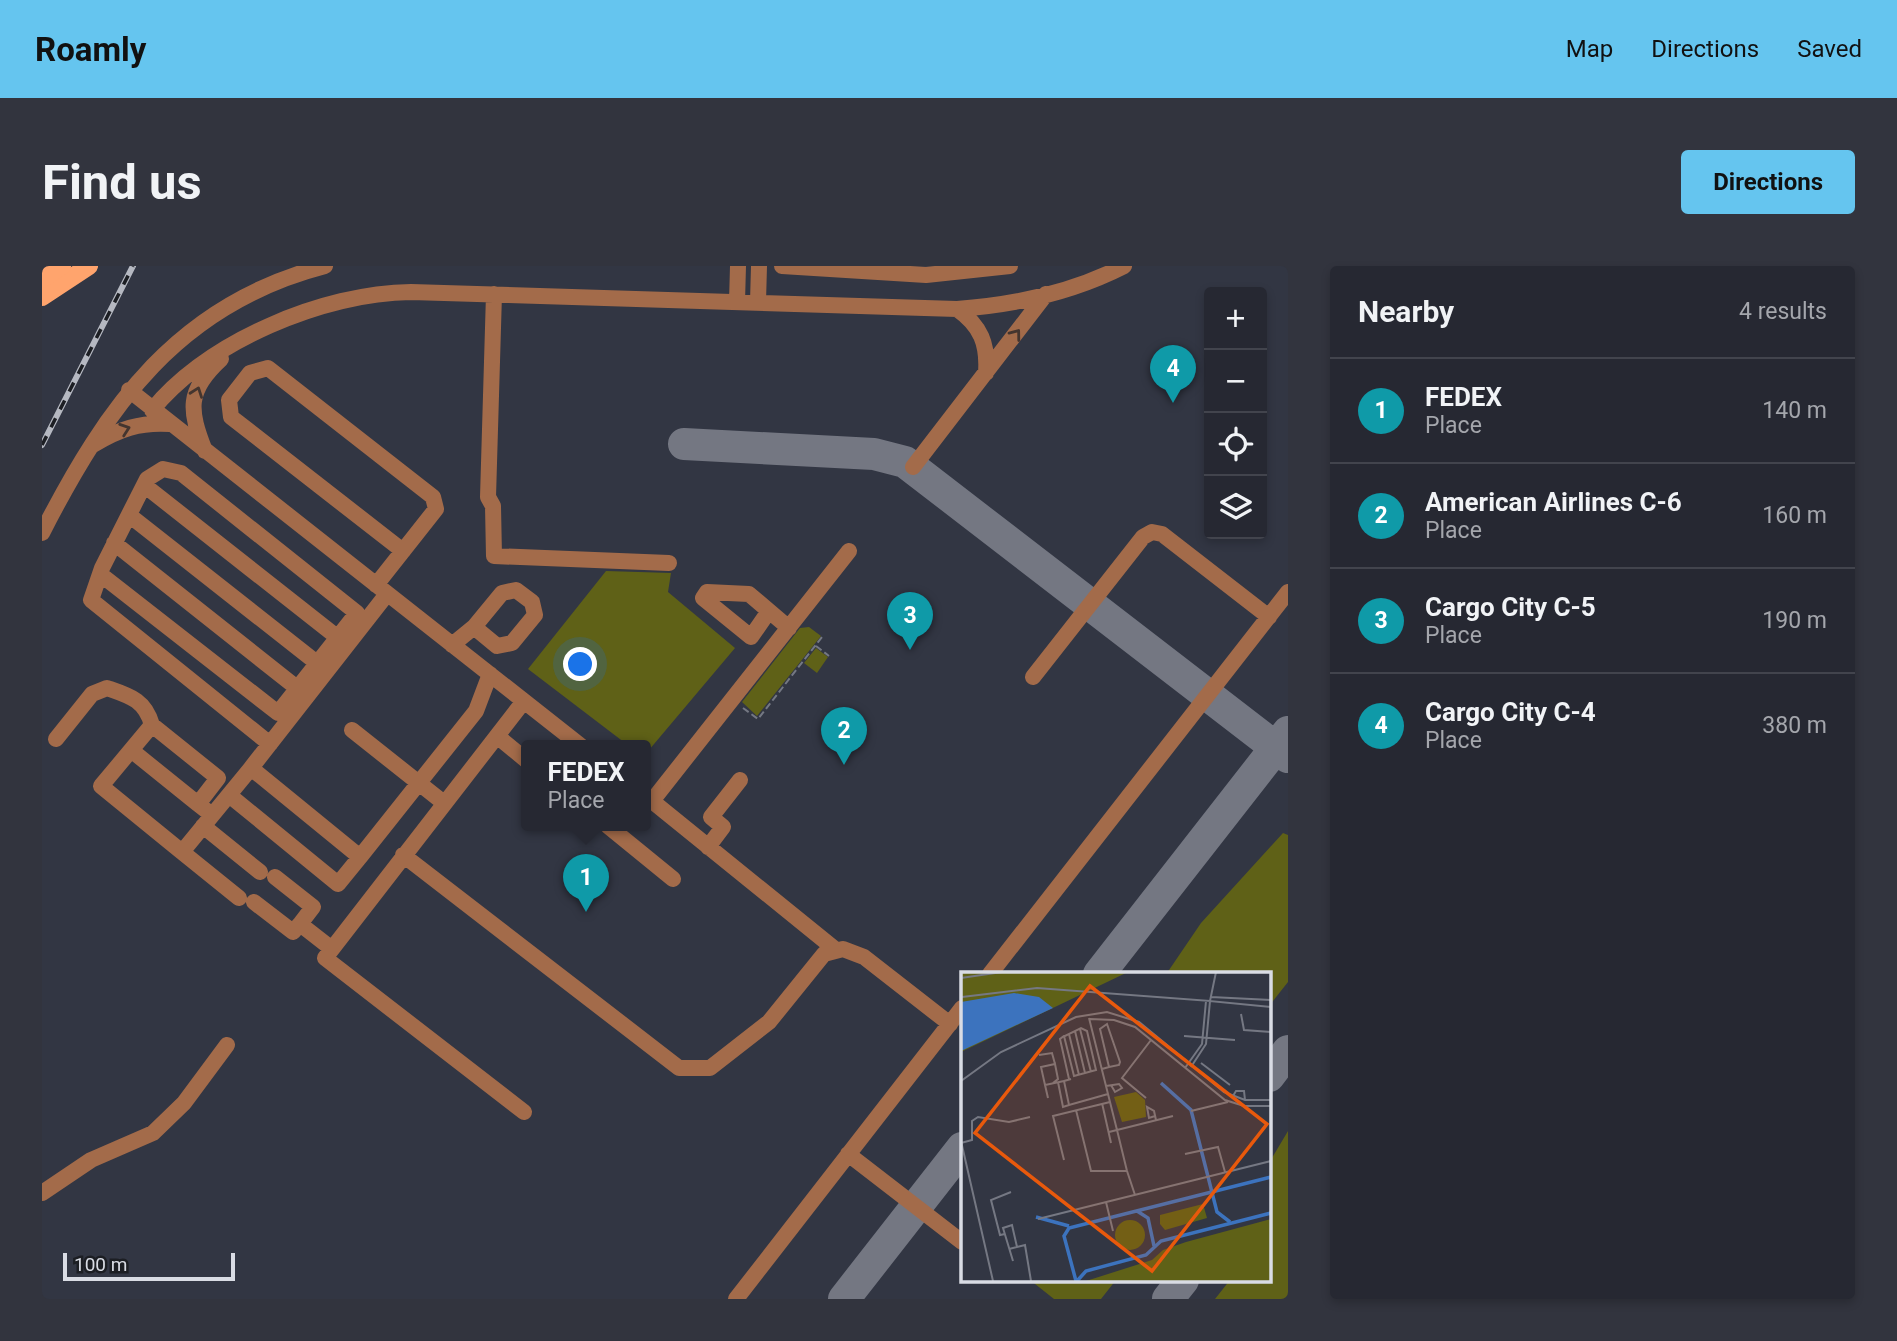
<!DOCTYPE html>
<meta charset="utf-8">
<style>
:root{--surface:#262832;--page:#32343e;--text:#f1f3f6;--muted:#a4a6ac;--line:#42444d;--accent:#65c5ef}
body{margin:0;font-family:Roboto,sans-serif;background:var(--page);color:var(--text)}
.controls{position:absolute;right:21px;top:21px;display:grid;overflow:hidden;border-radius:7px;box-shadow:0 4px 10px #0003}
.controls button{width:63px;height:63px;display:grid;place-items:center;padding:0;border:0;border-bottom:2px solid var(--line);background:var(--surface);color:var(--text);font:35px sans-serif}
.scale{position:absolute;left:21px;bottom:18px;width:172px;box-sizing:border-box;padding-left:7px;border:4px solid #d9dce4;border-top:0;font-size:19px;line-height:24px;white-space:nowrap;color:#d9dce4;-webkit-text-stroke:5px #1c1e23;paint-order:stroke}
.you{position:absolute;left:539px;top:399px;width:24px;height:24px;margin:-18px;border:5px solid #fff;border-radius:50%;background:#1a73e8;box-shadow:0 0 0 10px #1a73e833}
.badge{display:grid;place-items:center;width:46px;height:46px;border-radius:50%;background:var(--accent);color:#fff;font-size:23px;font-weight:700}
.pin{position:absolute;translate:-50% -58px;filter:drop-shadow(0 2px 4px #0008)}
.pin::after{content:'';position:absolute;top:37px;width:24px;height:21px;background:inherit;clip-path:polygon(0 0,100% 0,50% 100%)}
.popup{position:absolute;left:479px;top:474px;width:130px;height:91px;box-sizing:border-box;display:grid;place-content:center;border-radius:7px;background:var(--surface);filter:drop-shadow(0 2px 5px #0005);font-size:23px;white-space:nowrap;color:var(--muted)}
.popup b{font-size:26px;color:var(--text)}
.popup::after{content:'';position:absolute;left:50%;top:100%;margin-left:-14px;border:14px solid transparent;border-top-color:var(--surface)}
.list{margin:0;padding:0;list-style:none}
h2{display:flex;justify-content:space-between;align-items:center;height:91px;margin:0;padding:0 28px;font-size:30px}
h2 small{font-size:23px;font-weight:400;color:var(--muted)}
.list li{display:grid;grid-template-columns:46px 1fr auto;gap:21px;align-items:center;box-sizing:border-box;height:105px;padding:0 28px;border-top:2px solid var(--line)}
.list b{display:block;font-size:26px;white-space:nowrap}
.list p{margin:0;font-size:23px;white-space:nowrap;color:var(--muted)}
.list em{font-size:23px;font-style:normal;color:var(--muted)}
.icon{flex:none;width:38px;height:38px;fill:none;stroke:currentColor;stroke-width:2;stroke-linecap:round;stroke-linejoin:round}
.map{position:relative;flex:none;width:1246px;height:1033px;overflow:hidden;border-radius:7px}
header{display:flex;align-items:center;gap:42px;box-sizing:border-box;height:98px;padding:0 35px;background:var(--accent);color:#111}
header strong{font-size:33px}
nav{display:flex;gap:38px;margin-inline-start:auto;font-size:24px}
.intro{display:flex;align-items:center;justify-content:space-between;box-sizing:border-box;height:168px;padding:0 42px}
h1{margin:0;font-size:49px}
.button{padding:18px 32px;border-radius:7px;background:var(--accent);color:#111;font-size:24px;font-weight:700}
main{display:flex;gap:42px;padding:0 42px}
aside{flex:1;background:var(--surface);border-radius:7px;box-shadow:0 4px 10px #0003}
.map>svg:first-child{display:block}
.green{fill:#5f6117}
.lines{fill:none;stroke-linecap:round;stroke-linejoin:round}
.taxiway{stroke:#747782;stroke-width:32}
.path{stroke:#747883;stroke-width:2;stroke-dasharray:7 3.5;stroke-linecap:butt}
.minor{stroke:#a36b4a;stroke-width:16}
.major{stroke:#ffa46d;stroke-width:18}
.rail-casing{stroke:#b5b8c1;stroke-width:6}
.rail{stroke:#1c1e23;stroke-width:3.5;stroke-dasharray:10;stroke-linecap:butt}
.major-bridge{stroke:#ffa46d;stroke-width:18}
.oneway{stroke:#44352f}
.inset-river{fill:none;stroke:#3c73be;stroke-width:3.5}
.inset-road{fill:none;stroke:#757883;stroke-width:2}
.view{fill:#e8590c;fill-opacity:0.15;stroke:#e8590c;stroke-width:3.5}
.inset-edge{fill:none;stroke:#d9dce4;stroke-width:3.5}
</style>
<header>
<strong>Roamly</strong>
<nav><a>Map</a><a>Directions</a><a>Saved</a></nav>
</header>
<div class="intro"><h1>Find us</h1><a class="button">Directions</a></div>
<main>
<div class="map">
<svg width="1246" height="1033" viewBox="0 0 1246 1033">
<rect width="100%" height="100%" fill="#323643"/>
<path class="green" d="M564 305 629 307 626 326 693 382 607 484 604 480H587L486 403Z
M767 361 779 370 715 450 700 436 758 362Z
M774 382 786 391 775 407 762 397Z
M1241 567 1246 569V716L1227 740V708L1125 707 1159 657Z
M1246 865V1033H1173L1188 1014H1227V897Z
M988 1014H1074L1059 1033H1012Z"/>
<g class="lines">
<path class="taxiway" d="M642 178 832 188 863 196 1246 491
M1057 708 1246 466
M1227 810 1246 785
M802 1033 920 882
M1126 1033 1141 1014"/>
<path class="path" d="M774 380 787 390
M701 442 716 453 780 371"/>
<path class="minor" d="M740 0 884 9 968 0
M452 28 446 231 451 240 452 290 627 297
M695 36 696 0
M716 36 717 0
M915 43C939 60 946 78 944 107
M87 124 539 480
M110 144C167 75 281 27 369 26L915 43C972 39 1031 26 1082 0
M51 179C77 163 98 156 128 158
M163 185C147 144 144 125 179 93
M871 201 1004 28
M102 219 295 371
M87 249 275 397
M0 267C65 140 136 38 283 0
M72 277 255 422
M58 308 236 447 315 347 139 207 121 203 105 213 60 302 49 334 228 478
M334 319 394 243 391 231 226 102 208 107 187 134 189 151 361 285
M345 328 209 502 318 591 434 445 448 408
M727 345 709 371 661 332 665 326 707 328 747 362
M410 379 432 361 460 327 474 324 490 336 493 349 470 377 455 380 432 361
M991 411 1101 271 1110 266 1120 268 1227 351
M482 435 283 692 482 846
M310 464 402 537
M455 470 484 494
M14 473 50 428 65 422C88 430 103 434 110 459
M89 484 156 538
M187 529 296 618 318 591
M161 560 218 606
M566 560 631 613
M666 581 681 561 669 551 698 514
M140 586 59 520 110 459 176 512 156 538 170 549
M361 589 637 802H668L727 756 782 688 801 683 822 691 908 758
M233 611 271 641 258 658 290 683
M197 632 140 586 209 502
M212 636 251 666 258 658
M794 684 610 535 807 285
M948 708 1246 326
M806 888 920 976
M0 927 49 894 111 867 142 837 185 779
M694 1033 920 742"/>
<path class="major" d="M0 31 47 0"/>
<g class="rail-casing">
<path id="rail" d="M0 179 91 0"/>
</g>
<use href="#rail" class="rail"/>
<path class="major-bridge" d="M0 13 20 0"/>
</g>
<defs><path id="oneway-chevron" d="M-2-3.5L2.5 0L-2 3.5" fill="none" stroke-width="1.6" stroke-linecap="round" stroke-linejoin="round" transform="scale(1.75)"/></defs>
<g class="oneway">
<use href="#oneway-chevron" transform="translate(974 68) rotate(-53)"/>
<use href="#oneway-chevron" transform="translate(155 126) rotate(-70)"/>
<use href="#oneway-chevron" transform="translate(83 163) rotate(-19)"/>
</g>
<g transform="translate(919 706)">
<rect width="310" height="310" fill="#323643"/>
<path d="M0 0H167L0 80ZM175 120 184 128 185 145 161 150 153 125ZM242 232 246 246 204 258 199 252V243ZM310 247V309H125L191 288 202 278 225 270ZM154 263a15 15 0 1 1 30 0a15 15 0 1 1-30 0Z" fill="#5f6117"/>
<path d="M53 21 78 25 92 36 0 79V30Z" fill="#3c73be"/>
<path class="inset-river" d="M200 111 230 138 256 240 269 250M176 239 187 246 193 274M75 245 108 254M115 309 103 264 108 256 310 205M116 309 125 299 185 283 200 269 310 241"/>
<path class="inset-road" d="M236 0H304M0 6 41 0M1 25 76 16 249 29 255 0M250 25 310 28M280 42 283 58 310 60M128 46 156 158 148 160M129 47 153 48 174 55 264 128 283 134H310M119 57 130 100M114 59 124 101M108 62 118 103M103 64 113 104 135 98 126 59 120 56 104 64H103L99 67 108 107M223 64 274 68M78 83 91 81 94 92M240 91 269 113M230 95 245 72 249 29 310 35M224 96 241 72 245 29M141 97 148 95 158 93 159 90 146 52 139 57 148 95M110 107 103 109 108 133 147 122M0 109 40 80 115 45 146 40 178 50 263 120 284 128H310M97 110 102 135 108 133M84 113 80 95 94 92 97 107 92 111M145 114 158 112 161 116 154 120 150 113M272 124 275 119H283L284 128M87 126 84 113 103 109M185 126 161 106 190 68M141 131 150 171M115 138 130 199H166L174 223M230 139 267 130M194 144 188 146 186 135 193 139 195 148M0 169 32 309M0 171 11 168V149L17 145 48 150 69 145M224 182 257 175 264 200M103 188 92 144 149 130M166 199 156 158 212 144M145 230 152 259M77 247 310 189M44 262 39 263 30 228 50 220M48 277 64 273 70 309M52 289 42 256 51 253 56 275"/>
<path class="view" d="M129 14 306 152 191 299 14 161Z"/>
<rect width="310" height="310" class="inset-edge"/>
</g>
</svg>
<div class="controls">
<button>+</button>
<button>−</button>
<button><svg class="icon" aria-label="locate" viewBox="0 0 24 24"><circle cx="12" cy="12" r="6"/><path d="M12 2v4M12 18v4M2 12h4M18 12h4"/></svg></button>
<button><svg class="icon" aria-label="layers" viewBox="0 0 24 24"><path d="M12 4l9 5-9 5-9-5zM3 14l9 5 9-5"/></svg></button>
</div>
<div class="scale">100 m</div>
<div class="you"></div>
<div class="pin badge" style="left:544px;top:646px;background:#0f9aa8">1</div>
<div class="popup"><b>FEDEX</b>Place</div>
<div class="pin badge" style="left:802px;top:499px;background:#0f9aa8">2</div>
<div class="pin badge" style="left:868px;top:384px;background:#0f9aa8">3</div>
<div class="pin badge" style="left:1131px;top:137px;background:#0f9aa8">4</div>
</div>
<aside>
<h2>Nearby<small>4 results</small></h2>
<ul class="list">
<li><span class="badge" style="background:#0f9aa8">1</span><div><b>FEDEX</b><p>Place</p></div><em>140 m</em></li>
<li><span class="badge" style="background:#0f9aa8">2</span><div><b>American Airlines C-6</b><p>Place</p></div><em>160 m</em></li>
<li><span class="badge" style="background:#0f9aa8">3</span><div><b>Cargo City C-5</b><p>Place</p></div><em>190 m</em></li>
<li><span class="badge" style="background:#0f9aa8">4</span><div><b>Cargo City C-4</b><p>Place</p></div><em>380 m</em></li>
</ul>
</aside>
</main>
